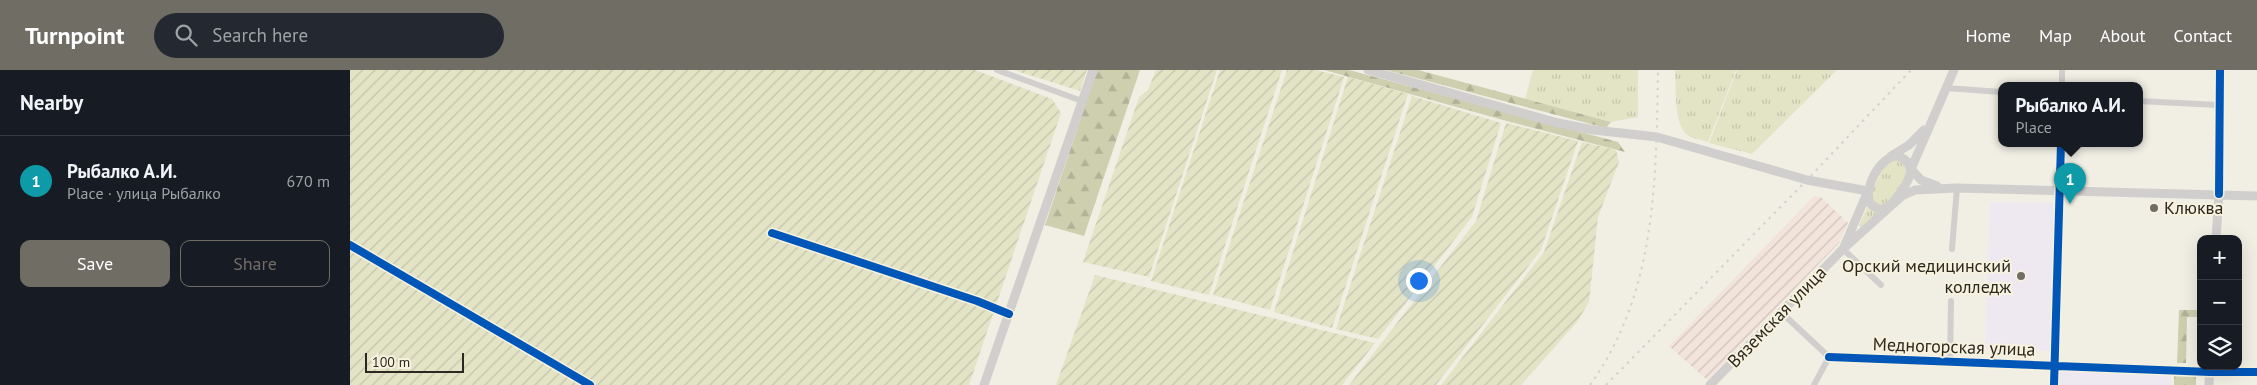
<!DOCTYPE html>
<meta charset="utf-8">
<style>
:root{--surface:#171b24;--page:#242831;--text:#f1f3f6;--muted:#9ea1a6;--line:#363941;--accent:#706d65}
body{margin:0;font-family:"PT Sans",sans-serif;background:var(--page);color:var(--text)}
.controls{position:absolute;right:15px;bottom:15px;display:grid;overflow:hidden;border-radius:10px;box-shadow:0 5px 20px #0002}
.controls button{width:45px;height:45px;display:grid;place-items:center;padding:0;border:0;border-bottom:1px solid var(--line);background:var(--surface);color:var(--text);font:25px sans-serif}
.scale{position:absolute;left:15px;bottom:12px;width:99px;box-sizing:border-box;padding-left:5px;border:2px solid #2a2820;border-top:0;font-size:14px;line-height:18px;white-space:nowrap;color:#2a2820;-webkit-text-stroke:4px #f7f2de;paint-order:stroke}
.you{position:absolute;left:1068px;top:210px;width:18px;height:18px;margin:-12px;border:4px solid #fff;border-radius:50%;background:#1a73e8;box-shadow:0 0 0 8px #1a73e833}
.badge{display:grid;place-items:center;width:32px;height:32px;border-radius:50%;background:var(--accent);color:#fff;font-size:16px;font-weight:700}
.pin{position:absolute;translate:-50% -41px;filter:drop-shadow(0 1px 2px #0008)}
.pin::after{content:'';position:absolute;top:26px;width:18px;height:15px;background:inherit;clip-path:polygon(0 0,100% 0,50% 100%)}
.popup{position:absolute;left:1648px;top:12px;width:145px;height:65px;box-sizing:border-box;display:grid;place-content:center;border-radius:10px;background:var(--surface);filter:drop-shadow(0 1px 4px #0005);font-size:16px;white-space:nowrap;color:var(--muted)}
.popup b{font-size:19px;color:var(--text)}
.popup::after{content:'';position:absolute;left:50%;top:100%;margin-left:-10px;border:10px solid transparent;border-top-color:var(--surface)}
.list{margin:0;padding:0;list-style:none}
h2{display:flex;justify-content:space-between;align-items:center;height:65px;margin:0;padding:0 20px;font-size:21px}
h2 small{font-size:16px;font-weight:400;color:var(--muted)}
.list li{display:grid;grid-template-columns:32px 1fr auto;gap:15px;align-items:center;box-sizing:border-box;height:90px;padding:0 20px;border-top:1px solid var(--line)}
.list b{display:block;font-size:19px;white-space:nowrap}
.list p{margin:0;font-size:16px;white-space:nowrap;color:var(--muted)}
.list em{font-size:16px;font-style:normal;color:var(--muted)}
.actions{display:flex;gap:10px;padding:15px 20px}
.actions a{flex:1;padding:11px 0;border:1px solid var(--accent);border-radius:10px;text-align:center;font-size:18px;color:var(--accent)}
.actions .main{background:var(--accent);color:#fff}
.icon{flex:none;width:28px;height:28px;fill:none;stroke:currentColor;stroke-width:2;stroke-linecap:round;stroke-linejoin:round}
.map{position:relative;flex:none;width:1907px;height:315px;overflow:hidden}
header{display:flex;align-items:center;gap:30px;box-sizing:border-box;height:70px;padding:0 25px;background:var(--accent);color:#fff}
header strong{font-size:24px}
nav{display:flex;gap:28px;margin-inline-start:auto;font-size:18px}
.search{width:350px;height:45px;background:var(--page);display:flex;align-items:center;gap:12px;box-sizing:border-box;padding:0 18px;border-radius:28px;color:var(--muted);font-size:19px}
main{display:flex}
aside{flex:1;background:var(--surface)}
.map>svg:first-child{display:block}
.industrial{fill:url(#industrial-furrows)}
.education{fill:#eee8f0}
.grass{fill:url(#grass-tufts)}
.forest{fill:url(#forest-firs)}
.garden{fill:url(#garden-furrows)}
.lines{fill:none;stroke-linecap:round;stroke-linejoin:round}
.minor{stroke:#d0cfcd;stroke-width:6}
.secondary{stroke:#d0cfcd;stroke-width:9}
.rail{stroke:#d2d1ce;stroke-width:2;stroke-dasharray:2.5 5;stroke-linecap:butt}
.cycleway-casing{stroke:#f7f2de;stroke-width:11}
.cycleway{stroke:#0057b8;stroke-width:8}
.poi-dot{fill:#706d65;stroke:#f7f2de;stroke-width:2}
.labels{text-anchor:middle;stroke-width:4;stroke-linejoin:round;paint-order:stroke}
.poi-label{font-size:18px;fill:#2a2820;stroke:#f7f2de;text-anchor:start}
.street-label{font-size:18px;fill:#2a2820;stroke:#f7f2de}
</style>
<header>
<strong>Turnpoint</strong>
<div class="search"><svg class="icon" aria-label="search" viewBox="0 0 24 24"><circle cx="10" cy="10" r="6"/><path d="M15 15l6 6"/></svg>Search here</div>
<nav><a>Home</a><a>Map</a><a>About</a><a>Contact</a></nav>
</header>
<main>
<aside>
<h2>Nearby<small></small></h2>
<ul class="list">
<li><span class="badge" style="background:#0f9aa8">1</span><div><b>Рыбалко А.И.</b><p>Place · улица Рыбалко</p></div><em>670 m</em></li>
</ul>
<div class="actions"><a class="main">Save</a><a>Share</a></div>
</aside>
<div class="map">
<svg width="1907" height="315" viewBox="0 0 1907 315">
<defs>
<pattern id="industrial-furrows" width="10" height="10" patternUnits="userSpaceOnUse" patternTransform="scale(1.25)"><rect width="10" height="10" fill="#f2e3db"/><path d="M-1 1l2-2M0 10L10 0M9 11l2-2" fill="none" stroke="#d0c3bc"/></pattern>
<pattern id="grass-tufts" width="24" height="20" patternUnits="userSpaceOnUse" patternTransform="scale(1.25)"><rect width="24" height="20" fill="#e3e4c6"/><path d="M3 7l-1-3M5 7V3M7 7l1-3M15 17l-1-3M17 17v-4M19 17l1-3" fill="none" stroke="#c3c4aa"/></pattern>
<pattern id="forest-firs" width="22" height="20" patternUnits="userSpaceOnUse" patternTransform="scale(1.25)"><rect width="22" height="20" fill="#cecfaf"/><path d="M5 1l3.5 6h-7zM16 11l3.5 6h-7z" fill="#b1b296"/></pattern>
<pattern id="garden-furrows" width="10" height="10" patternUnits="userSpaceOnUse" patternTransform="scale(1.25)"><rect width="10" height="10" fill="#e3e4c6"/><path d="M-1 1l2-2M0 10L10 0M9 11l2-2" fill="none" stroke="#c3c4aa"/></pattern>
</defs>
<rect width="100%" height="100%" fill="#f1eee4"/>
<path class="industrial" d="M1464 126 1472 128 1498 153 1489 173 1357 310 1319 276Z"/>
<path class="education" d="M1640 132 1708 133 1701 281 1635 279Z
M1708 299 1821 304V315H1707Z"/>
<path class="grass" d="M1183 0H1288V47L1261 52 1175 29Z
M1325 0H1386L1358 72C1351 70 1340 68 1335 63 1324 50 1326 16 1325 0Z
M1387 0H1487L1402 84 1359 73Z
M1545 90 1551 92 1555 97C1559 111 1544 129 1533 136L1523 132 1521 123 1536 93Z
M1518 136 1528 142 1511 157 1509 155Z"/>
<path class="forest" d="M747 0H790L734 166 695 155Z
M974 0H999L1268 72 1275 82 1153 50Z
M1036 0H1068L1261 52 1256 58Z
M1829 240H1851V247H1837L1836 293H1827Z
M1824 306 1846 307V315H1824Z"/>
<path class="garden" d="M0 0H625L702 29 711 43 619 315H0Z
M664 0H737L730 21Z
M806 0H867L799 207 733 192 789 27 798 20Z
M870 0H932L859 225 801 211Z
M937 0H966L994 7 920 240 863 225Z
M998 7 1058 24 982 258 924 242Z
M1062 26 1151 53 1122 147 1028 269 986 259Z
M1156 53 1228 71 1191 180 1086 315H999L1126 151Z
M1232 72 1266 80 1269 92 1248 147 1239 232 1227 252 1171 315H1091L1194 182Z
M745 205 1025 273 992 315H706Z"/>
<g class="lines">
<path class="minor" d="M647 0 732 31
M1712 15V0
M1596 18 1651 22
M1789 31 1868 35
M1869 124 1870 0
M422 163 627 231 659 244
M0 175 240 315
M1493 179 1531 215
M1602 179 1607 118
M1431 242 1479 287
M1479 287 1860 302H1907
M1600 292 1601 231
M1464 315 1479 287
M1704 315 1711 73"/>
<path class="secondary" d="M1018 0 1208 53 1244 60 1307 67 1457 110 1518 121 1494 177
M1541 86 1559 75 1574 60
M1547 86C1567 92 1561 108 1552 120 1544 132 1534 148 1520 133 1513 119 1530 86 1547 86Z
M1587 116 1571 110 1561 99 1604 0
M1866 169 1869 124
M634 315 743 0
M1360 315 1493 179 1552 126 1565 120 1607 118 1907 126
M1859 315 1860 296"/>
<path class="rail" d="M1240 315C1307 222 1306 109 1308 0
M1256 315 1457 110 1561 0"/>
<g class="cycleway-casing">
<path id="cycleway" d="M1869 124 1870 0
M422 163 627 231 659 244
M0 175 240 315
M1479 287 1860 302H1907
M1704 315 1711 73"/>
</g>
<use href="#cycleway" class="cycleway"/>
</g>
<g class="poi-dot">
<circle cx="1804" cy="138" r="5"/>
<circle cx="1671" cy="206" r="5"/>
</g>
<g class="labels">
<g class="poi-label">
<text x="1814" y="144">Клюква</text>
<text x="1661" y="202" text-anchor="end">Орский медицинский<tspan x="1661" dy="21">колледж</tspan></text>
</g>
<g class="street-label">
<text transform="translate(1427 247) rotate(-46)" y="6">Вяземская улица</text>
<text transform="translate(1604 277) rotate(2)" y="6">Медногорская улица</text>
</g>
</g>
</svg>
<div class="controls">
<button>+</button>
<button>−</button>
<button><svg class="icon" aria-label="layers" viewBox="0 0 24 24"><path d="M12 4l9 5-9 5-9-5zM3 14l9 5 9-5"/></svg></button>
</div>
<div class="scale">100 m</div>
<div class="you"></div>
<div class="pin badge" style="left:1720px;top:134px;background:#0f9aa8">1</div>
<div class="popup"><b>Рыбалко А.И.</b>Place</div>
</div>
</main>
